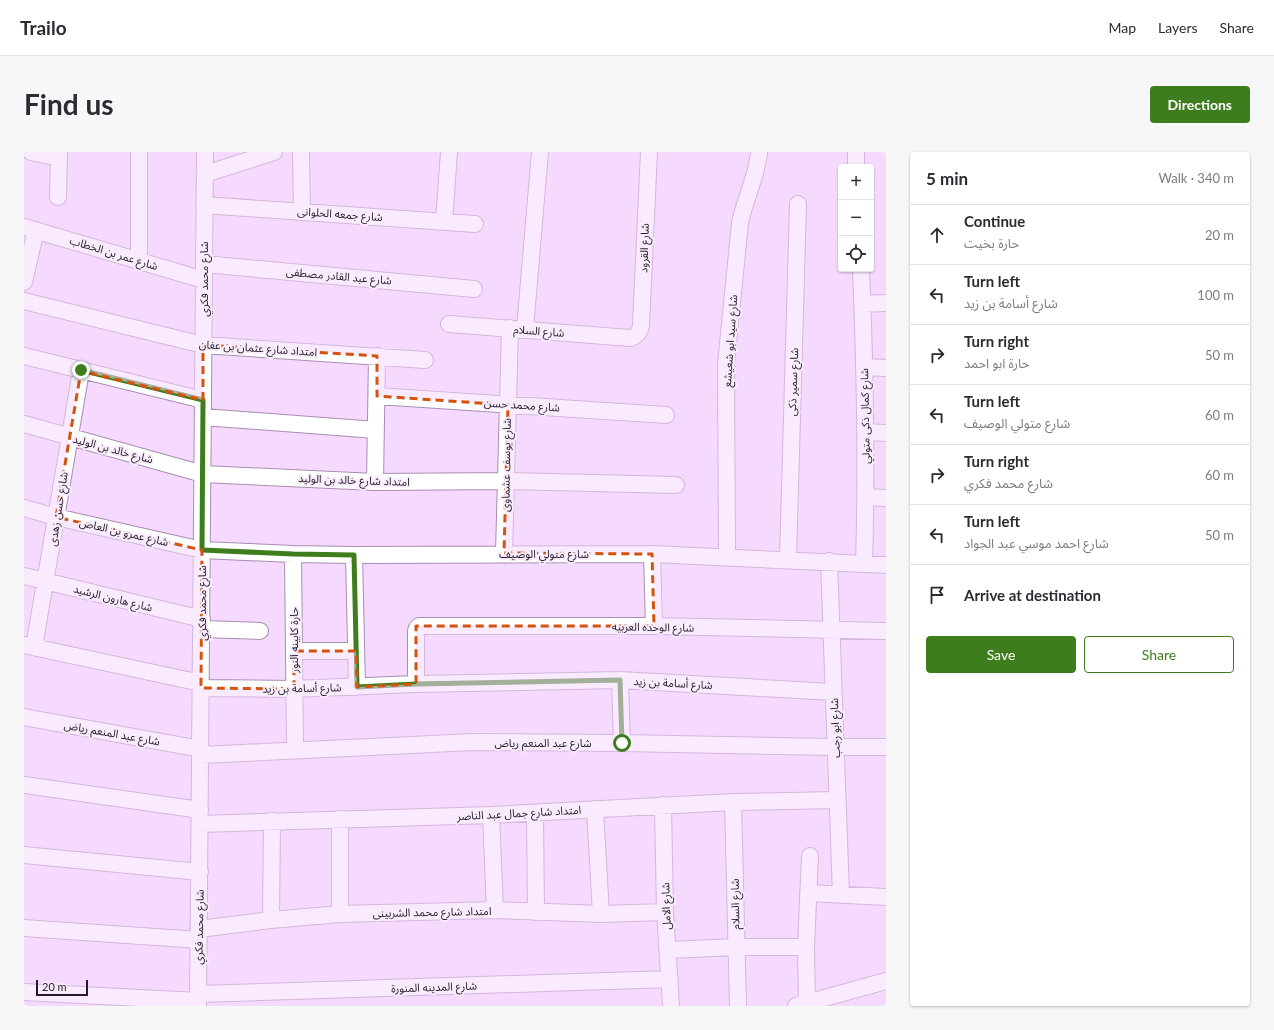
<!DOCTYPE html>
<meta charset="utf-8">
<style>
:root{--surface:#fff;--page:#f7f7f7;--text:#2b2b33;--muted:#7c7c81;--line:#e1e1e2;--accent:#3d7d1d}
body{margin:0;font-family:Lato,"Noto Sans Arabic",sans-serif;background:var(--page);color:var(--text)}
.controls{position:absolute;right:12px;top:12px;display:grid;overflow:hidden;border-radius:4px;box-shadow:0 1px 3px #0004}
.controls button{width:36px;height:36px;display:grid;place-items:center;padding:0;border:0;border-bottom:1px solid var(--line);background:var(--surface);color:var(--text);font:20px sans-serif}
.scale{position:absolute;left:12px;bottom:10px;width:52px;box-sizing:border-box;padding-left:4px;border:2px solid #241a28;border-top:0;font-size:11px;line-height:14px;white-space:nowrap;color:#241a28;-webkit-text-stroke:3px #f9edfc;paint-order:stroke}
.stop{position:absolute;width:12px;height:12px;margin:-9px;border:3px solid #3d7d1d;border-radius:50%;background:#fff}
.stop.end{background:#3d7d1d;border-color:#fff;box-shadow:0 1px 4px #0008}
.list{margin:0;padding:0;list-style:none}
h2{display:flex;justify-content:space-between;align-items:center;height:52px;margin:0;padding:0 16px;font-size:17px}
h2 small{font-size:13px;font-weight:400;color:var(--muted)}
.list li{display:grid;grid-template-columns:26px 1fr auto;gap:12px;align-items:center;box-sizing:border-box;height:60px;padding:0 16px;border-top:1px solid var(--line)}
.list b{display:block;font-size:15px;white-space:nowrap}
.list p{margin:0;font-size:13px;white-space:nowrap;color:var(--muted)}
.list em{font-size:13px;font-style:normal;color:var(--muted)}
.actions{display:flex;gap:8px;padding:12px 16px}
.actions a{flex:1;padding:9px 0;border:1px solid var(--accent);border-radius:4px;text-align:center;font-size:14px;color:var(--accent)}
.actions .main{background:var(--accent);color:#fff}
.icon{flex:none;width:22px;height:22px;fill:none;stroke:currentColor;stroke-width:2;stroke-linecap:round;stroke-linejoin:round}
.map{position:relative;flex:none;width:862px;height:854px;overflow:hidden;border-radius:4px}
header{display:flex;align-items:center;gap:24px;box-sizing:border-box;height:56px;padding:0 20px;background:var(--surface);border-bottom:1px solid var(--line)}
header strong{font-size:19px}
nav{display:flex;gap:22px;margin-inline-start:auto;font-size:14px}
.intro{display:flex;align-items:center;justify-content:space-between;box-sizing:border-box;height:96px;padding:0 24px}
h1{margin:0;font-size:28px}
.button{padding:10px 18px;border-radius:4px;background:var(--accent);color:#fff;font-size:14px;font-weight:700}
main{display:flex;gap:24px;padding:0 24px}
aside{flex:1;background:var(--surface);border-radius:4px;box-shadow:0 1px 3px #0004}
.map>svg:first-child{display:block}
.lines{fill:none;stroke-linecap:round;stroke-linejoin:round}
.minor-casing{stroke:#a88eb1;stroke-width:18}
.minor{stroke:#fff;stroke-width:16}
.route{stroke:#3d7d1d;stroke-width:5}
.marked{fill:none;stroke:#d4530f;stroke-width:3;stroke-dasharray:8 5;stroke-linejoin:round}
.labels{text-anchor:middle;stroke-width:4;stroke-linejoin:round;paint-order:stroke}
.street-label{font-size:11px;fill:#241a28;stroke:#f9edfc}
</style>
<header>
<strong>Trailo</strong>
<nav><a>Map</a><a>Layers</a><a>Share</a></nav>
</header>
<div class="intro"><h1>Find us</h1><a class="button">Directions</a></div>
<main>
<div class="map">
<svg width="862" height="854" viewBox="0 0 862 854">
<rect width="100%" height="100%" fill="#f5d9ff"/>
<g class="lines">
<g class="minor-casing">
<path id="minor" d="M7 0 35 6
M115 0V109
M277 0 278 60
M832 0V15
M181 22 250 0
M34 45 35 0
M180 53 451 72
M420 70 425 0
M0 75 180 128
M180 112 450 137
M837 117C841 215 843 313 840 412
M0 130 12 78
M0 149 179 193 401 208
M838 152 862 151
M425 172 606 186C613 184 616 181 617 173L625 0
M501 177 516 0
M0 204 179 248
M841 215 862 216
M353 244 642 263
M179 265 352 278
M0 272 179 322 351 330 482 329 652 333
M842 280 862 281
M351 330 353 204
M842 345 862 346
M0 356 32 365 178 398 269 402 330 403 628 402 862 413
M480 401 486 176
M269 402 271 598
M628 402 630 474
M330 403 333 535
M703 405 702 212 716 71C721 46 733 25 735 0
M764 407 774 52
M805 409 817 743
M0 424 178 467
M178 477 236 479
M0 493 177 531
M10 495 57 219
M270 499H332
M596 528 598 591
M392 532V479L393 476 395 474H630L862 479
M177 536 270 537 392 532 596 528 809 540
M0 565 177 597
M177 603 450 590 598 591 811 595H862
M0 633 176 658
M709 650 714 854
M639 653 641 760 647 854
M571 657 577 762
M511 661 512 760
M467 663 471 758
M176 672 467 663 709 650 813 648
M0 703 176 720
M784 741 862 745
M316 762V667
M247 768 248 669
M0 776 175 788
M175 777 247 768 316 762 471 758 577 762 641 760
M644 798 712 795H782
M0 840 174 849
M174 842 646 827
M174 854 181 0
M772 854 862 829
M783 854 782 795 786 704"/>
</g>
<use href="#minor" class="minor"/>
</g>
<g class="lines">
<path class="route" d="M57 218 179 248 178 398 269 402 330 403 333 535 392 532 596 528 598 591"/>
</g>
<path d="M0 0H862V854H0ZM179 193 353 204V244L484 253 480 401 628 402 630 474H392V532L333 535 332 499H270V537L177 536 178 398 32 365 57 219 179 248Z" fill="#f5d9ff" fill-opacity=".55" fill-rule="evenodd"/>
<path class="marked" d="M179 193 353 204V244L484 253 480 401 628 402 630 474H392V532L333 535 332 499H270V537L177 536 178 398 32 365 57 219 179 248Z"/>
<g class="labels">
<g class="street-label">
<text transform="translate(316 62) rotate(4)" y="4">شارع جمعه الحلوانى</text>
<text transform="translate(620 96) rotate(-88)" y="4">شارع القرود</text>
<text transform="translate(90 101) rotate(17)" y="4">شارع عمر بن الخطاب</text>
<text transform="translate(315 124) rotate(5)" y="4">شارع عبد القادر مصطفى</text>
<text transform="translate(180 127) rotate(-90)" y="4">شارع محمد فكري</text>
<text transform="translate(515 179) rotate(4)" y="4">شارع السلام</text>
<text transform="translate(706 189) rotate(-86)" y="4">شارع سيد ابو شعيشع</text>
<text transform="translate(234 196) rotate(4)" y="4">امتداد شارع عثمان بن عفان</text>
<text transform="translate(769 230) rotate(-88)" y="4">شارع سمير ذكى</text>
<text transform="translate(498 253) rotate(4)" y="4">شارع محمد حسن</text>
<text transform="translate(841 264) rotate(-91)" y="4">شارع كمال ذكى متولي</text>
<text transform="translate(89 297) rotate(15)" y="4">شارع خالد بن الوليد</text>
<text transform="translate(482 313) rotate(-89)" y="4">شارع يوسف عشماوى</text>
<text transform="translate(330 328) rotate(2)" y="4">امتداد شارع خالد بن الوليد</text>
<text transform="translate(34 357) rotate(-81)" y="4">شارع حسن زهدى</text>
<text transform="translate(100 380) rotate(13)" y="4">شارع عمرو بن العاص</text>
<text x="520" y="406">شارع متولي الوصيف</text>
<text transform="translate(89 446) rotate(14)" y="4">شارع هارون الرشيد</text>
<text transform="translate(178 451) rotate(-90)" y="4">شارع محمد فكري</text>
<text transform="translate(629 475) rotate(1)" y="4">شارع الوحده العربيه</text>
<text transform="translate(270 488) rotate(-90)" y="4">حارة كابينه النور</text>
<text transform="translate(649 531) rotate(3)" y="4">شارع أسامة بن زيد</text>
<text transform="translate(278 536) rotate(-1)" y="4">شارع أسامة بن زيد</text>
<text transform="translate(811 576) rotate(-92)" y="4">شارع ابو رجب</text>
<text transform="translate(88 581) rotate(10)" y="4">شارع عبد المنعم رياض</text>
<text x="519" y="595">شارع عبد المنعم رياض</text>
<text transform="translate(495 661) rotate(-3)" y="4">امتداد شارع جمال عبد الناصر</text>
<text transform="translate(711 752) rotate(-91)" y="4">شارع السلام</text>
<text transform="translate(642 754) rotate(-92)" y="4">شارع الامل</text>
<text transform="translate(408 760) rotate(-1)" y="4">امتداد شارع محمد الشربينى</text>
<text transform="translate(175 775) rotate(-89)" y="4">شارع محمد فكري</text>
<text transform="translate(410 835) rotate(-2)" y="4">شارع المدينه المنورة</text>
</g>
</g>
</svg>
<div class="controls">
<button>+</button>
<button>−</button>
<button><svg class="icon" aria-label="locate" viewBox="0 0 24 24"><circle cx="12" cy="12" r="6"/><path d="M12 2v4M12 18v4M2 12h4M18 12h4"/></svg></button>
</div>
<div class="scale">20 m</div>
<div class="stop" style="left:598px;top:591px"></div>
<div class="stop end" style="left:57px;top:218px"></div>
</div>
<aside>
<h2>5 min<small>Walk · 340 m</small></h2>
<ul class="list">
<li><svg class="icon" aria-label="ahead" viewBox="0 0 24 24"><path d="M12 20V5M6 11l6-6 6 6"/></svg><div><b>Continue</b><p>حارة بخيت</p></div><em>20 m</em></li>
<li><svg class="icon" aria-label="left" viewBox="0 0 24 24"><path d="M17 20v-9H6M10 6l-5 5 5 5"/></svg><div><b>Turn left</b><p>شارع أسامة بن زيد</p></div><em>100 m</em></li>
<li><svg class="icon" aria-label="right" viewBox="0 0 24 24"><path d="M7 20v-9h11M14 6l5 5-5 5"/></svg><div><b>Turn right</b><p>حارة ابو احمد</p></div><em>50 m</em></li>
<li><svg class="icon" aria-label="left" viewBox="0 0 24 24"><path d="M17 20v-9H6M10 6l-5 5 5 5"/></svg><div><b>Turn left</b><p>شارع متولي الوصيف</p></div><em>60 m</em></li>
<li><svg class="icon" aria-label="right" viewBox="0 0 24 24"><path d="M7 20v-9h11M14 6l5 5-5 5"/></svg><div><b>Turn right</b><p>شارع محمد فكري</p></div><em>60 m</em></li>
<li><svg class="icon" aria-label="left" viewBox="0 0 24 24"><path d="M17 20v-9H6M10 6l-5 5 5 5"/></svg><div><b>Turn left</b><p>شارع احمد موسي عبد الجواد</p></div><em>50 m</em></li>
<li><svg class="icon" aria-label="arrive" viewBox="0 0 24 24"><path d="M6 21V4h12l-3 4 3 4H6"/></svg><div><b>Arrive at destination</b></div></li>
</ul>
<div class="actions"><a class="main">Save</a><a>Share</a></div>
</aside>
</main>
